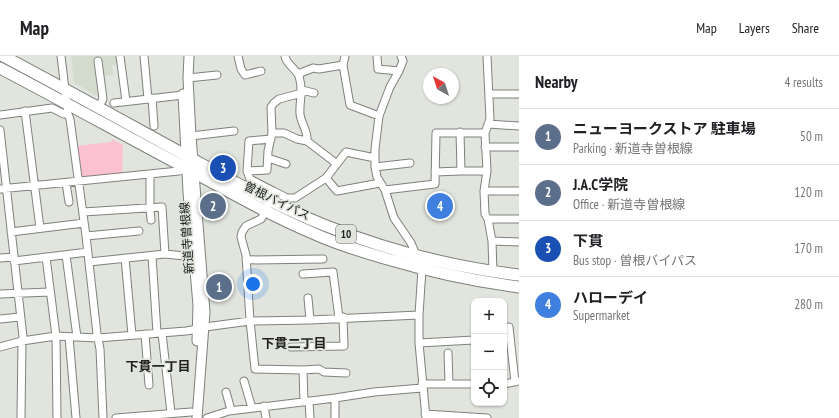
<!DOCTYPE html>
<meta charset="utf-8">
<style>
:root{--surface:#fff;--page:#f6f6f6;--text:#202124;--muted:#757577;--line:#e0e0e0;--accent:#bb306a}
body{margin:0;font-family:"PT Sans Narrow","Noto Sans JP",sans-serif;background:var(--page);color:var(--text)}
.controls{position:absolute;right:12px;bottom:12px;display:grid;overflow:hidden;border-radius:8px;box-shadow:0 1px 3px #0004}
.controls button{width:36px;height:36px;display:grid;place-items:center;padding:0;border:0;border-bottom:1px solid var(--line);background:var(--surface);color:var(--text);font:20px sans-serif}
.compass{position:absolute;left:423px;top:12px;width:36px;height:36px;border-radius:50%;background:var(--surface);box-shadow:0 1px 3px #0004;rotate:321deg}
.you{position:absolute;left:253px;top:228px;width:14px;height:14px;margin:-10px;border:3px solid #fff;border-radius:50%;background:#1a73e8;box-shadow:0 0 0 6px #1a73e833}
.badge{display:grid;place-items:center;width:26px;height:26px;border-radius:50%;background:var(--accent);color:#fff;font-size:13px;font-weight:700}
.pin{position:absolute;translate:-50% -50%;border:2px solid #fff;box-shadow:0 1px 4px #0006}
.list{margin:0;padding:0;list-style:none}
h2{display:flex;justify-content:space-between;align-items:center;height:52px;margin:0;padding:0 16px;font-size:17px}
h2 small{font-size:13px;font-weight:400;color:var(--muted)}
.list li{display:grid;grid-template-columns:26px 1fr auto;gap:12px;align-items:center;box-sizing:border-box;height:56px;padding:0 16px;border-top:1px solid var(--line)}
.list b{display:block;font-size:15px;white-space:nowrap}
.list p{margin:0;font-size:13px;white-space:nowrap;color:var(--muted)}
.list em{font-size:13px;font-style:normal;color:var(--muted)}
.icon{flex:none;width:22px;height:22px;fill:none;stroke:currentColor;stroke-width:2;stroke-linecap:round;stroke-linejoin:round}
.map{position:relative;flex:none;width:519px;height:362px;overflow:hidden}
header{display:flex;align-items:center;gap:24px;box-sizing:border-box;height:56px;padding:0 20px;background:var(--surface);border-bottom:1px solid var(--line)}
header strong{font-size:19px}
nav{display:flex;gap:22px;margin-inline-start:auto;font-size:14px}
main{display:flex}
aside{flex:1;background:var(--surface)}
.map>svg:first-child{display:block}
.built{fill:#d3dbcd}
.green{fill:#fcc1d1}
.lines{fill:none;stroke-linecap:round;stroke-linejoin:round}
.minor-casing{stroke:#7e827b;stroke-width:9}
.major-casing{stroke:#7e827b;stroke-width:11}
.highway-casing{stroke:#7e827b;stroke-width:13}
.minor{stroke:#fff;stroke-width:7}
.major{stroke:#fff;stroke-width:9}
.highway{stroke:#fff;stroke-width:11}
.labels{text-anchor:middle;stroke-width:3.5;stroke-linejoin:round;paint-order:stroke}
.shield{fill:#e1e5de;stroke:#5b5c59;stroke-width:1}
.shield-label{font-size:11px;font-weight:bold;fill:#212220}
.street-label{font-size:12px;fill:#212220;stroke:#e1e5de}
.neighbourhood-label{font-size:13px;font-weight:bold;fill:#212220;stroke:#e1e5de}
</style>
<header>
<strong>Map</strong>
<nav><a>Map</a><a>Layers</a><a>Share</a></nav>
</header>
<main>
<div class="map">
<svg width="519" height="362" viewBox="0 0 519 362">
<rect width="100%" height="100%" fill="#e1e5de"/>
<path class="built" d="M71 0H118L119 8 112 9 113 19 98 21 101 42 74 27Z"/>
<path class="green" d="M112 83 123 89 122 120 80 124 76 90 111 86Z"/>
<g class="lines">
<g class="minor-casing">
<path id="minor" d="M61 0 68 58 70 63 86 180 97 278 100 293 103 362
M120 0 126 45
M144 0 148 43
M238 0 241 13 245 19 261 15
M285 0C286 8 296 13 299 20 304 36 299 44 300 58 301 68 308 74 307 85L337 108
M345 0 343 9 350 49 379 60
M377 0 378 13 399 15
M401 0 403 5 399 15 390 31 379 60 375 93V111L377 121 385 134 394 162 411 187 422 213 419 259V287L426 362
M487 0 490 63 485 77 487 115 484 135 485 158 488 163 492 185 493 216
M98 5 103 43 98 52
M298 18 313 12 319 13 343 9
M188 22 217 19
M302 34 314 37
M489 38H519
M152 42 154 70
M114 47 183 39
M25 55 40 172
M0 59 52 52 64 58H68
M488 68 519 70
M0 74 23 281 22 285 21 362
M460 76 461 115
M272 77H284L297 83 307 85
M191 80 234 75
M485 91H519
M268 102 286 108
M375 111 410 107
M247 115 249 85 271 83
M435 116 461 115H487
M150 118V152L151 164
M326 122 337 135 380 127
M66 127 69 146
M0 133 179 115 187 113
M385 134 435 128 436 77H485
M273 135 250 123 247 115 267 114 268 95 272 77 271 51 274 47 279 43 302 37
M484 135H519
M83 156 162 151 165 198
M488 163H519
M11 176 84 167
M86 180 139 175
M492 185 519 186
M66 199 77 281
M152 200 157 277
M46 201 56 280 57 362
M0 202 14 201
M125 202 132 279
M246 204 323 203
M14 205 88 196
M89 206 165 198 195 201
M303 218 333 216 339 262
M0 238 50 236
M308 242 310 264
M0 263 20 261
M509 271 515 326
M162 277 171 357
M145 278 149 329
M69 281 76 362
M419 287 474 284
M0 291 22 285 56 280 98 282 186 275 198 273 205 271 250 265 310 264 419 259
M291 291 344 290 343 261
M448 297 449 327
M303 314 319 313 324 316 346 317
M244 325 252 352
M422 328H474
M504 328 519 325
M226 336 231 354
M335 342V362
M309 345 310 362
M304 346 303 314 255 313 250 265 246 199 241 181 242 176 246 170 261 163 266 155 273 135 287 142H295L326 122 346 96 375 102
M264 350 266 362
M425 358 487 362
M116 362 191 356
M207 362 229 355 335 342 374 336 422 332"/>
</g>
<g class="major-casing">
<path id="major" d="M189 0 188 22 191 80 205 256 197 362
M183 38 188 136 198 249 197 285"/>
</g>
<g class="highway-casing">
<path id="highway" d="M3 0C67 34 130 69 194 104 236 127 279 151 324 169 386 194 452 211 519 219
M0 12C63 45 124 79 186 112 228 135 270 159 315 178 337 188 360 195 384 202 428 215 473 225 519 231"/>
</g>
<use href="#minor" class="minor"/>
<use href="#major" class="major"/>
<use href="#highway" class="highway"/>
</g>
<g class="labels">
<rect class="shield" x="336" y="169" width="20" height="18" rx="3"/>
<g class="shield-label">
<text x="346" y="182">10</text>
</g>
<g class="street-label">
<text transform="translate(277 145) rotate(26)" y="4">曽根バイパス</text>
<text transform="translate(187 182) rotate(-94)" y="4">新道寺曽根線</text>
</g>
<g class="neighbourhood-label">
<text x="294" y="292">下貫二丁目</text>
<text x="158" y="315">下貫一丁目</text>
</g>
</g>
</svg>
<div class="controls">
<button>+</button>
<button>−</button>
<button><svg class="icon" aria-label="locate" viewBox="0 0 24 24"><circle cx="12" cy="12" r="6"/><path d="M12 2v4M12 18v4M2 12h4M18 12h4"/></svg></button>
</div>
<svg class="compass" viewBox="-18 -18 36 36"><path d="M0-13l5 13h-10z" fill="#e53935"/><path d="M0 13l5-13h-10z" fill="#757577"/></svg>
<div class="you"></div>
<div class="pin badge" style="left:219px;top:231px;background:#5c6f8a">1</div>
<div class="pin badge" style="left:213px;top:150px;background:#5c6f8a">2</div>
<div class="pin badge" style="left:223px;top:112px;background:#1a4fb4">3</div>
<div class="pin badge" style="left:440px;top:150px;background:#3f7fe0">4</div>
</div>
<aside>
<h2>Nearby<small>4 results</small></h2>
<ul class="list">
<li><span class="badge" style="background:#5c6f8a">1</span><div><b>ニューヨークストア 駐車場</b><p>Parking · 新道寺曽根線</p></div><em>50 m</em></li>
<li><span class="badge" style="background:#5c6f8a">2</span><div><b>J.A.C学院</b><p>Office · 新道寺曽根線</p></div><em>120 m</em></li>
<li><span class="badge" style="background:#1a4fb4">3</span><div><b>下貫</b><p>Bus stop · 曽根バイパス</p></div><em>170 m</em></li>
<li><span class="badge" style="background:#3f7fe0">4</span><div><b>ハローデイ</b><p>Supermarket</p></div><em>280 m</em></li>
</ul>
</aside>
</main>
